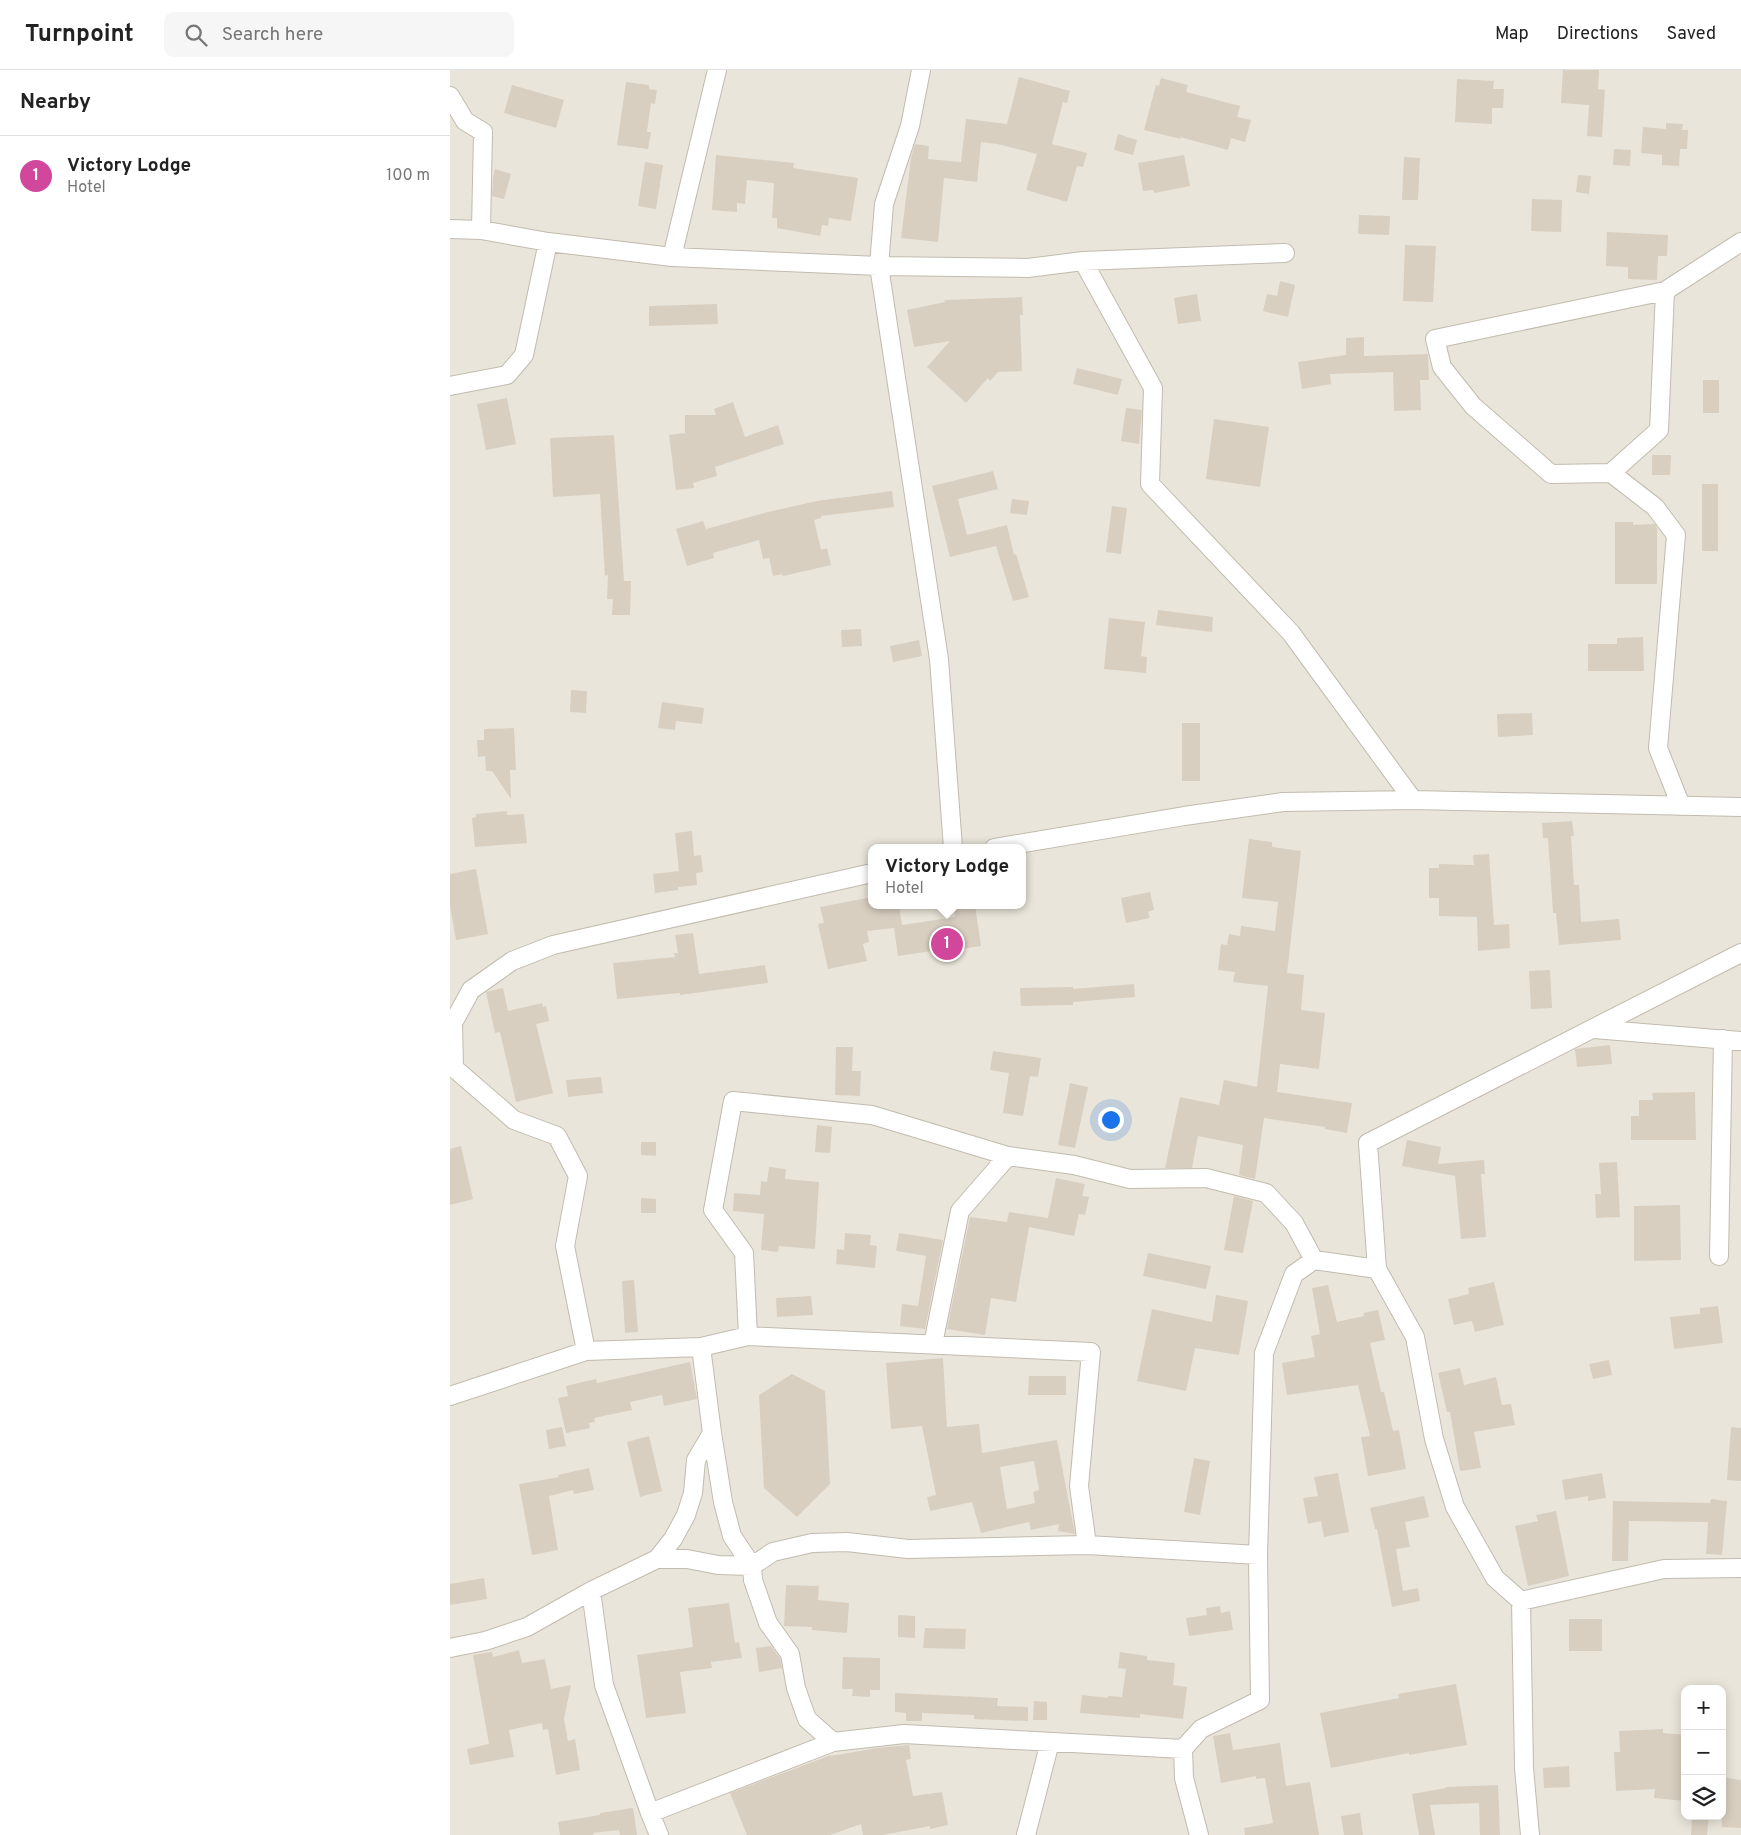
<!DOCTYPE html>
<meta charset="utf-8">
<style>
:root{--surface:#fff;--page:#f6f6f6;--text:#222;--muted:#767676;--line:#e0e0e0;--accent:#fc3f1d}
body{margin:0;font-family:Overpass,sans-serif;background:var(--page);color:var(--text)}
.controls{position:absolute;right:15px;bottom:15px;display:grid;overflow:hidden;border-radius:10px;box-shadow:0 2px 12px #0003}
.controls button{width:45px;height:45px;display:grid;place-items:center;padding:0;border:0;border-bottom:1px solid var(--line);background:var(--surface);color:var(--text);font:25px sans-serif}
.you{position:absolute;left:660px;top:1049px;width:18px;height:18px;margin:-12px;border:4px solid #fff;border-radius:50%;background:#1a73e8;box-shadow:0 0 0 8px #1a73e833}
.badge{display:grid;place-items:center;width:32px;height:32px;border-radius:50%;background:var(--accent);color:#fff;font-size:16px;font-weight:700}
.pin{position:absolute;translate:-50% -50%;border:2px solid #fff;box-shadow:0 1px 5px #0006}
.popup{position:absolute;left:418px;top:774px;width:158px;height:65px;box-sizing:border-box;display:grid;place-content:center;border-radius:10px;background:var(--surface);filter:drop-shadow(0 1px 4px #0005);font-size:16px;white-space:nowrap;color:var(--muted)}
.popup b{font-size:19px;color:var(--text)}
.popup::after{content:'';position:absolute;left:50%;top:100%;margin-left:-10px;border:10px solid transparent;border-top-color:var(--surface)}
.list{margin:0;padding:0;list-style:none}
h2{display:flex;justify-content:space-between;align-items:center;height:65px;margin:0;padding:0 20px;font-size:21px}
h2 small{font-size:16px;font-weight:400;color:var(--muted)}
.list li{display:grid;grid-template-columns:32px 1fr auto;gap:15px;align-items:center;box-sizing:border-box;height:80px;padding:0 20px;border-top:1px solid var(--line)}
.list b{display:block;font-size:19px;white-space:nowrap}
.list p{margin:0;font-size:16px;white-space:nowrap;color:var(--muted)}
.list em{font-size:16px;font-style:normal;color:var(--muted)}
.icon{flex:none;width:28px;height:28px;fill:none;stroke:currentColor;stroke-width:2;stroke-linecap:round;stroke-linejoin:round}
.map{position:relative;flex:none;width:1291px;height:1765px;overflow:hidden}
header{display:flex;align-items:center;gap:30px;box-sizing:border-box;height:70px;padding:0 25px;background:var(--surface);border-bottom:1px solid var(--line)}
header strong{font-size:24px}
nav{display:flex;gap:28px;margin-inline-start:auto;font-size:18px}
.search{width:350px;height:45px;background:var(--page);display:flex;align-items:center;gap:12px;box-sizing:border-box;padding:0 18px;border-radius:10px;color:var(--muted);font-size:19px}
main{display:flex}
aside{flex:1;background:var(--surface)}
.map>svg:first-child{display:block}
.residential{fill:#eae5da;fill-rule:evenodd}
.building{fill:#d8cfc1;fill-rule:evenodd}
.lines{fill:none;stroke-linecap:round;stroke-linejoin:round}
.minor-casing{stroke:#c2bbae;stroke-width:20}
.minor{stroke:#fff;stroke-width:18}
</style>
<header>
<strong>Turnpoint</strong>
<div class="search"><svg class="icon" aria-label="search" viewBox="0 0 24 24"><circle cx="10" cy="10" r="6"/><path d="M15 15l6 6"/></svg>Search here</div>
<nav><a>Map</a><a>Directions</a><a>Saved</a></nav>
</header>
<main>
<aside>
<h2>Nearby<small></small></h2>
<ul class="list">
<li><span class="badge" style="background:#d1479c">1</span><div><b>Victory Lodge</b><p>Hotel</p></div><em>100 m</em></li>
</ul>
</aside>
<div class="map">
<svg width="1291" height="1765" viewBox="0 0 1291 1765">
<rect width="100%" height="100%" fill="#f6f3ec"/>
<path class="residential" d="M0 0H1291V1765H0ZM422 778H572V835H422ZM1235 1619H1272V1746H1235Z"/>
<path class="building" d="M1113 0H1149L1148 19 1155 20 1152 67 1137 66 1139 35 1111 33Z
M569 7 620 21 617 33 613 32 602 74 637 83 633 97 627 96 617 132 576 120 587 84 547 74 531 72 527 112 494 108 488 172 451 168 461 88 465 74 479 76 478 89 511 92 516 49 557 54Z
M711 8 738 15 736 22 790 36 787 47 801 50 795 72 781 68 778 80 730 67 731 69 694 60 706 15 709 16Z
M1007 9 1044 11 1043 19H1054L1053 38H1042V54L1005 52Z
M176 12 199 15V19L207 20 205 34 201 33 197 62H201L198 79 167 75Z
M62 15 114 30 106 58 54 43Z
M1216 53 1233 54 1232 60H1238L1237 79H1230L1229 96 1212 95V85L1191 83 1193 57 1216 59Z
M668 64 687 70 683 85 664 80Z
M1164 79 1181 80 1180 96 1163 95Z
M266 85 344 93 343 98 408 108 401 151 379 148 378 156 372 155 370 166 327 158V148H322L324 113 297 110 295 134 287 133V142L262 140Z
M734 85 740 116 704 123 703 120 693 121 688 93Z
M954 87 970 88 968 130H952Z
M195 92 213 95 206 139 188 136Z
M45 99 61 104 54 129 42 126 43 108Z
M1128 105 1141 106 1139 124 1126 122Z
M1082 129 1112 130 1111 162 1081 161Z
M909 145 940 146 939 165 908 164Z
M1157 162 1218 165 1217 186H1208L1207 210 1178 209V197L1156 196Z
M955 175 986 176 983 232 953 231Z
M830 211 845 215 838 247 813 241 817 224 827 226Z
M747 224 751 251 728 254 724 228Z
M572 227 573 245H570L572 301 548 302 540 311 538 308 516 333 477 297 500 271 464 277 457 240 495 232 494 230Z
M267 234 268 254 199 256V236Z
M914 267V286L978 284 979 310H970L971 340 944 341 943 302 880 304 881 314 852 319 848 292 896 285V268Z
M627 298 672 309 668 325 623 314Z
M1253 310H1269V343H1253Z
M57 328 66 374 36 380 27 334Z
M283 332 295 367 328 355 334 374 265 397 267 406 243 413 244 418 226 420 219 365 235 363V345H266L264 339Z
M676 338 692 340 689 374 671 371Z
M764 349 819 357 810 417 756 409Z
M164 365 174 511H181L180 545H162L163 529H157L158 505 155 506 150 424 103 427 100 368Z
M1202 385H1221L1220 405H1202Z
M543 401 548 419 508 429 517 465 557 455 564 485 566 484 579 527 563 531 546 476 500 487 482 416Z
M1252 414H1268V481H1252Z
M442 421 444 437 371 446V448L364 450 371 480 377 478 381 495 333 506 332 504 323 506 319 488 313 489 309 470 263 483 264 488 237 496 226 459 253 451 256 459 318 442 367 431Z
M562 429 579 431 577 445 560 443Z
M662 436 677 438 671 484 656 482Z
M1165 452H1183V455L1205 454 1207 458V514H1165Z
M708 540 763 547 762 562 706 555Z
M659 548 695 552 691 586 697 587 696 603 654 599Z
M411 559 412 576 392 577 391 560Z
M1193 567 1194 601H1138V574H1167V568Z
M469 570 472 586 443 592 440 576Z
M121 620 137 621 136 643 120 642Z
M212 632 254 638 252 654 226 651 225 660 208 658Z
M1082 643 1083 665 1048 667 1047 644Z
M732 653H750V711H732Z
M64 658 66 700H60L61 729 42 701H36L35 686 28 687 27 670H34V659Z
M57 741V745L74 744 77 773 25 777 22 748 26 747V744Z
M1122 751 1124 766H1121L1124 815H1129L1131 852 1169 849 1171 870 1109 875 1106 843H1103L1098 768H1093L1092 753Z
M242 761 244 786 251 785 253 802 246 803 247 815 228 817V820L205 823 203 804 229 801 225 763Z
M799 769 822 772V777L851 781 837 903 854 905 851 940 875 943 869 999 830 994 827 1022 902 1033 897 1063 875 1059V1057L814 1048 805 1109 789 1105 793 1075 748 1066 742 1098H715L730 1027 769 1035 774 1010 807 1017 818 916 783 912 785 902 768 900 771 874 777 875 779 864 790 866 791 856 825 861 828 832 792 828Z
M1039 784 1044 855 1059 854 1060 878 1028 881 1027 847 989 846V828H979V798H989V794L1024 795 1023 785Z
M26 799 38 864 6 870 0 836V804Z
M700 822 704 840 698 842 700 848 676 853 671 828Z
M422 827V835H449L452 855 505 847 503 835H525L531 876 510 879 509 877 448 886 444 858 417 861 419 872 413 874 417 891 378 899 368 854 374 853 370 837Z
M243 863 249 904 315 895 318 913 230 925V923L167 929 163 893 225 887 224 883H228L225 865Z
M1100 900 1102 938 1081 939 1079 901Z
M684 914 685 927 623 932V935L571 936 570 918 623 917V919Z
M53 918 58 941 92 933 93 937 96 936 99 951 86 954 103 1023 66 1032 50 962 45 963 36 922Z
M1160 975 1162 994 1127 997 1125 979Z
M386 977H403L402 1001H411L410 1026 385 1025Z
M543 981 591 988 588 1007 580 1006 573 1046 553 1043 559 1003 540 1000Z
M151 1007 153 1023 118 1027 116 1010Z
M620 1013 638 1017 625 1078 608 1075Z
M1245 1022 1246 1070H1181V1046H1189V1030H1203L1202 1023Z
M367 1055 382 1057 380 1083 365 1082Z
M957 1070 991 1077 988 1094 1034 1090 1035 1104H1031L1036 1167 1011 1169 1005 1106 952 1096Z
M191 1072H206V1086L191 1085Z
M11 1076 23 1129 0 1135V1079Z
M1167 1092 1170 1147 1146 1148 1145 1124H1151L1149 1093Z
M319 1097 336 1099 335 1109 369 1112 365 1179 329 1176 328 1182 311 1180 314 1144 283 1141 284 1123 310 1125 311 1111 317 1112Z
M606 1108 635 1114 632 1126 639 1127 635 1145 629 1144 624 1166 579 1157 566 1232 541 1228 535 1265 497 1259 520 1147 557 1152 559 1142 598 1148Z
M784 1126 803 1131 793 1183 774 1180Z
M191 1128 206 1129V1143H191Z
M1230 1135 1231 1190 1184 1191V1136Z
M395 1163 421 1165 420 1175 427 1176 425 1198 386 1194 387 1179 394 1180Z
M449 1163 493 1170 475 1259 450 1256 452 1234 468 1236 476 1186 446 1181Z
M698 1183 761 1196 756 1219 693 1206Z
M184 1210 188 1262 175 1263 172 1211Z
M1044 1212 1054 1255 1025 1262 1022 1251 1004 1255 998 1229 1019 1224 1018 1218Z
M878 1215 887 1252 914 1246 913 1243 928 1240 935 1270 920 1273 931 1322H934L943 1361 949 1360 956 1399 918 1406 911 1367 920 1366 908 1315 837 1325 832 1293 865 1287 861 1266 870 1264 862 1218Z
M766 1225 798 1231 789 1285 745 1278 736 1321 687 1311 702 1239 762 1252Z
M361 1226 363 1245 327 1247 326 1228Z
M1268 1236 1273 1273 1224 1279 1220 1247 1250 1244V1238Z
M493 1288 497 1357 529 1354 532 1383 607 1370 625 1464 608 1461 609 1454 581 1460 579 1452 531 1463 522 1432 480 1441 477 1427 486 1425 472 1356 441 1359 436 1293ZM584 1391 589 1420 583 1422 585 1433 557 1439 550 1397Z
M1159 1290 1162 1305 1143 1309 1139 1294Z
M240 1292 247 1329 214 1336 212 1325 180 1332 182 1340 144 1348 145 1352 139 1353 140 1358 116 1363 108 1328 118 1326 116 1316 146 1309 147 1313Z
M1010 1298 1014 1315 1046 1307 1052 1335 1061 1334 1065 1355 1024 1362 1031 1398 1010 1401 1000 1342H997L988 1303Z
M342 1304 375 1321 380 1414 347 1447 314 1418 309 1325Z
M579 1306H616V1325H578Z
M112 1357 116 1376 99 1379 96 1360Z
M1281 1357 1291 1358V1411L1277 1410Z
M199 1366 212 1421 190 1427 177 1372Z
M744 1388 760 1391 750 1445 734 1442Z
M139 1398 144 1420 124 1424 123 1420 99 1426 108 1480 82 1485 69 1414 109 1407 108 1405Z
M888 1403 899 1462 874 1467 871 1451 858 1454 853 1428 868 1426 864 1407Z
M1152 1403 1156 1428 1138 1431V1426L1115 1430 1112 1410Z
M974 1426 979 1447 955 1452 960 1477 946 1479 953 1521 968 1518 970 1531 942 1537 927 1459H925L920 1438Z
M1261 1429 1277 1431 1272 1485 1256 1484 1258 1452 1179 1451 1178 1491H1162L1163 1431 1260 1433Z
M1106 1441 1119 1506 1078 1516 1065 1456 1088 1451 1086 1445Z
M34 1508 37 1529 0 1535V1514Z
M336 1515 369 1516 368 1530 399 1533 397 1563 362 1560V1557L334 1556Z
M279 1533 285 1573 289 1572 292 1588 261 1592 262 1598 230 1602 236 1643 196 1648 187 1585 243 1577 238 1538Z
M770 1536 771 1543 780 1541 783 1560 739 1566 736 1548 757 1545 756 1538Z
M448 1545 465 1546V1568L448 1567Z
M1119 1549H1152V1581H1119Z
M475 1558 516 1559 515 1579 473 1578Z
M321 1576 330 1588 332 1598 309 1602 306 1578Z
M69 1580 72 1593 95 1589 101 1619 121 1615 114 1649 118 1671 125 1669 130 1700 106 1705 98 1659 93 1660 92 1653 59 1660 64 1687 20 1695 17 1679 39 1674 23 1585 42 1582 43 1587Z
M670 1582 697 1586V1590L725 1593 723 1615 737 1617 733 1649 690 1644V1648L630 1643 632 1625 658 1628V1626L672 1627 676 1599 668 1598Z
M393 1587 430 1588V1620H420V1627L402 1626 403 1619H392Z
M1006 1614 1017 1675 959 1685V1683L881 1698 870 1643 949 1628 948 1624Z
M445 1623 548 1628 547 1636 578 1637V1651L524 1649V1645L472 1643V1651H456V1643L445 1642Z
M584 1631 597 1632V1650H583Z
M1213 1659V1663L1235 1665V1731L1204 1728 1205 1719 1166 1721 1164 1682H1170L1169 1661Z
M780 1663 783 1680 830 1673 836 1716 860 1712 869 1765H795L794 1758 823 1753 815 1708 806 1709V1706L771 1713 763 1666Z
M459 1675 461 1689 456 1690 463 1726 492 1722 498 1755 480 1759V1756L433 1765H413L411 1754 380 1765H297L280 1723 381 1685V1686L427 1678Z
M1119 1696 1120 1717 1094 1718 1093 1698Z
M1272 1707 1291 1710V1758L1272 1757Z
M1048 1715 1050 1765H1030L1029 1733 980 1735 985 1765H969L962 1724 996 1718V1717Z
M183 1738 187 1765H170L169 1760 143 1763 144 1765H110L108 1752 150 1745V1743Z
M910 1743 913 1765H894L891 1746Z
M1242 1746H1259L1257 1765H1241Z"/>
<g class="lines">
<g class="minor-casing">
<path id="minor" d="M471 0 460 56 434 134 429 196 489 589 503 778
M0 26 15 51 33 62 31 160
M0 159 31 160 98 172 222 187 429 196 578 198 633 191 835 183
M222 187 267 0
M633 191 703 318 700 414 841 563 963 730
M1215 221 985 269 992 297 1023 336 1101 404 1161 403 1209 360 1215 221 1291 172
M0 316 57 305 74 285 98 172
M1161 403 1205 437 1226 465 1208 678 1231 736
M544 778 734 746 833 732 963 730 1291 737
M1144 959 1291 971
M1269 1186 1273 969
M298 1266 294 1183 263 1140 283 1031 422 1045 558 1086
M483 1274 510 1141 558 1086 624 1095 680 1109 756 1108 816 1123 844 1153 864 1190 927 1199
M251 1277 262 1363 273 1432 282 1466 302 1496 303 1510 318 1553 340 1584 346 1618 357 1649 383 1672
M136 1281 115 1176 128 1106 107 1066 64 1050 4 998 3 953 21 920 62 891 103 875 422 803
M0 1326 136 1281 251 1277 298 1266 641 1282 629 1416 637 1475
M207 1489 223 1469 236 1445 243 1423 246 1390 262 1363
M141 1521 154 1615 200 1743 209 1765
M1071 1531 1214 1499 1291 1498
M0 1578 35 1571 77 1557 141 1521 207 1489H237L268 1495 302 1496 323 1482 362 1473 397 1472 458 1479 637 1475 808 1485
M200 1743 383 1672 454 1664 733 1679
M576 1765 600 1672
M749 1765 734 1708 733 1679 751 1659 810 1630 808 1485 814 1283 844 1204 864 1190
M1080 1765 1074 1698 1071 1531 1045 1508 1005 1437 984 1369 965 1267 927 1199 918 1073 1291 883"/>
</g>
<use href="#minor" class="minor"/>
</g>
</svg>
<div class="controls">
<button>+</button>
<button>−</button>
<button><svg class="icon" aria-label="layers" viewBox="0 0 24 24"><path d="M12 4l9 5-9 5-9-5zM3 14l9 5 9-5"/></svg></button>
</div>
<div class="you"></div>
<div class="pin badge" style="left:497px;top:874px;background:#d1479c">1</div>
<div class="popup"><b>Victory Lodge</b>Hotel</div>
</div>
</main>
